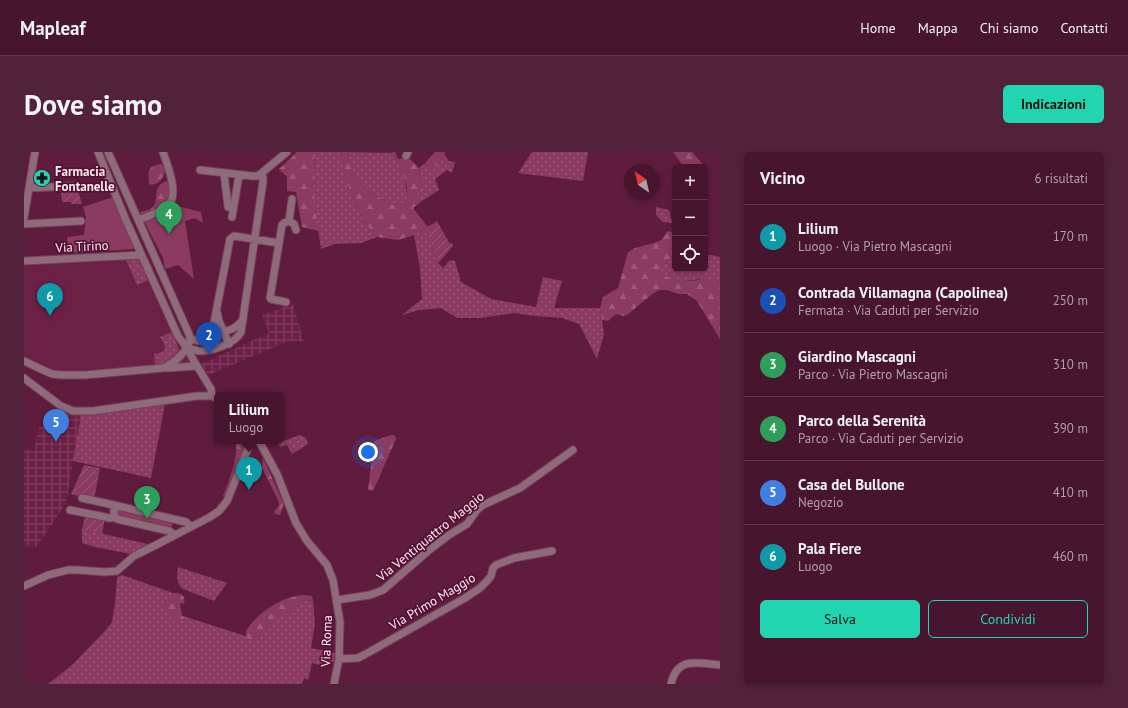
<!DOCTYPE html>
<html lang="it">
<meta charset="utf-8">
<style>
:root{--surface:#48152e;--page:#52223a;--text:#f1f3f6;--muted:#b19faa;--line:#60344a;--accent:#20d5b0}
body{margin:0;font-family:"PT Sans",sans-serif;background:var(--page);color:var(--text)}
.controls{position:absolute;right:12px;top:12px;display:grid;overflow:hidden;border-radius:6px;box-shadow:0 2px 6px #0003}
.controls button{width:36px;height:36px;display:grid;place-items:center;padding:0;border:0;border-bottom:1px solid var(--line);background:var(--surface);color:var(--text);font:20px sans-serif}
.compass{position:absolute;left:600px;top:12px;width:36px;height:36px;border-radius:50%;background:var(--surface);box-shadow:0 2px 6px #0003;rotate:326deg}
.you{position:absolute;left:344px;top:300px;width:14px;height:14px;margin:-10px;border:3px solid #fff;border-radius:50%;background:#1a73e8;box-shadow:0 0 0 6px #1a73e833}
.badge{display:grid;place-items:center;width:26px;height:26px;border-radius:50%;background:var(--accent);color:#fff;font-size:13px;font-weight:700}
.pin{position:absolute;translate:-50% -33px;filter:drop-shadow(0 1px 2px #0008)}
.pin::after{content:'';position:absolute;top:21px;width:14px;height:12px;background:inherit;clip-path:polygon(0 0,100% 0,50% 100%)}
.popup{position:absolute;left:190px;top:240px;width:70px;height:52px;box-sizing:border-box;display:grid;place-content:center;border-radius:6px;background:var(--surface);filter:drop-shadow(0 1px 3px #0005);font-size:13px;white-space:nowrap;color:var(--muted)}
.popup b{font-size:15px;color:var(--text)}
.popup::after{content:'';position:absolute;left:50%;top:100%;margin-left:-8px;border:8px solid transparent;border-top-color:var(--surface)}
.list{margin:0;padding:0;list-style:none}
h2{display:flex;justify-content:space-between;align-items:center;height:52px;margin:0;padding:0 16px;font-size:17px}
h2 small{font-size:13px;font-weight:400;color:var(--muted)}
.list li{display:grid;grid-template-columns:26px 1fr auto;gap:12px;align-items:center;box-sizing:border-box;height:64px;padding:0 16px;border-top:1px solid var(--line)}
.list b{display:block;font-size:15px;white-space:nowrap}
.list p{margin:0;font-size:13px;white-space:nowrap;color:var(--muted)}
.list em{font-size:13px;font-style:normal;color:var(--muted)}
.actions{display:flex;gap:8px;padding:12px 16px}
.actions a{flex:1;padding:9px 0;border:1px solid var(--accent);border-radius:6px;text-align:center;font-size:14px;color:var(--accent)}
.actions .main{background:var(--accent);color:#111}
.icon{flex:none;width:22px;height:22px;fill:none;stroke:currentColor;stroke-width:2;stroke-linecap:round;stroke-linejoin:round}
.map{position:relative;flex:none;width:696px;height:532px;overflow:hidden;border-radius:6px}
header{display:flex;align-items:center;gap:24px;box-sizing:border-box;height:56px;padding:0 20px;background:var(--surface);border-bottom:1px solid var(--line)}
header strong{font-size:19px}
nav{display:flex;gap:22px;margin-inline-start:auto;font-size:14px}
.intro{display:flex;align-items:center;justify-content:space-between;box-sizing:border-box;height:96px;padding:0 24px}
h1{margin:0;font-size:28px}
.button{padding:10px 18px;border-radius:6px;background:var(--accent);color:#111;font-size:14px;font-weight:700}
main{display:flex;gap:24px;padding:0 24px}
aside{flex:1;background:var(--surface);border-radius:6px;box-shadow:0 2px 6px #0003}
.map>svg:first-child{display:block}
.built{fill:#6d2046}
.industrial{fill:url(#industrial-grid)}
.grass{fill:url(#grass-dots)}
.forest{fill:url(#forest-firs)}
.park{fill:#8c3b60}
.garden{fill:url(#garden-furrows)}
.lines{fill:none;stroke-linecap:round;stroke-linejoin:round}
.minor-casing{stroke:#793d5a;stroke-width:9}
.minor{stroke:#8d6b78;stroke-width:7}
.labels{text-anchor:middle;stroke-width:3.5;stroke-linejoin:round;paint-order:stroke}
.poi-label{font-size:13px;font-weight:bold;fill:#ffedf3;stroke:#541033;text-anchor:start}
.street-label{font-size:13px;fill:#ffedf3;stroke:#541033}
</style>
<header>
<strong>Mapleaf</strong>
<nav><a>Home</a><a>Mappa</a><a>Chi siamo</a><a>Contatti</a></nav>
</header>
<div class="intro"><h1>Dove siamo</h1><a class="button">Indicazioni</a></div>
<main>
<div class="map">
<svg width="696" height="532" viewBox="0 0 696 532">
<defs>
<pattern id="industrial-grid" width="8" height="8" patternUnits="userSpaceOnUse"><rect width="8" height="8" fill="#6d2046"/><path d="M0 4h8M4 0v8" fill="none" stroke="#834161"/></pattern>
<pattern id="grass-dots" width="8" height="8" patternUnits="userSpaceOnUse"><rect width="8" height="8" fill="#8c3b60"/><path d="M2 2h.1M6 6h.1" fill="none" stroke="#9d5877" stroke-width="1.8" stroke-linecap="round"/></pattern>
<pattern id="forest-firs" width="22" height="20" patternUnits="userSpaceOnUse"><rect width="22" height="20" fill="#8c3b60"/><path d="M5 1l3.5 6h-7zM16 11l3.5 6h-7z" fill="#9d5877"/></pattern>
<pattern id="garden-furrows" width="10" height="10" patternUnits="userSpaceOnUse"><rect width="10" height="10" fill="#8c3b60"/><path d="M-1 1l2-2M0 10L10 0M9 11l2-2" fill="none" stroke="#9d5877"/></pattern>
</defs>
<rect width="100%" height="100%" fill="#601c3d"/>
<path class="built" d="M124 105 159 184 177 217 48 226 0 210V113L102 108Z"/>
<path class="industrial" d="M269 152 280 190 267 189 260 191 182 224 175 213 245 181 238 163Z
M39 259 57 263 42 351 13 395 0 394V297L10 299 15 275 34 270Z"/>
<path class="grass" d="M291 0H317C320 24 327 47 340 68 343 74 349 80 353 85L337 91 311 92 297 97 290 51V22Z
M324 0 368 1C377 12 383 32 383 47L376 53 364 52 351 42 342 38 334 30 326 13Z
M508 0H564L559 29 494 21Z
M421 1V4L425 9 431 10 428 21 423 18 411 27 415 38 398 49 393 44 398 33 395 16 400 12 409 15 417 9Z
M632 55 645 58 648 71 639 70 632 63Z
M401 77 414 111 419 116 426 108 431 109 437 130 467 147 512 155 519 125 538 129 530 156H576L580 182 573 207 555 172 538 166 511 164 490 161 457 166H433L417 156 395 158 378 163 398 147 396 116 390 83Z
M651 103V117H681V103H688L696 105V127L692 132H687L681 126 657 130 645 125 635 123 633 121 643 110Z
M117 106 127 127 113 133 102 108Z
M148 180 155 198C149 208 142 211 131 214L130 212H131L130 202C144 200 143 195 136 185Z
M141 252 127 326 49 309 57 263Z
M276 283 282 286 284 292 268 302 263 293 256 295 254 291Z
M58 377 128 393 107 402 71 395 58 391Z
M154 415 203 431 190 449 159 437C152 432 153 424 154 415Z
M98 423 149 441 145 445 139 453 160 468 162 465 222 484 225 488 235 484 240 477 247 470 274 454 276 450 281 448 289 449 291 472 287 496 311 501 310 509 299 514 288 511 284 528 280 526 278 532H24L48 513 80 480 88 470 91 452 93 425Z"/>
<path class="forest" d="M273 0H291C289 27 289 53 295 79L278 75 272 40 263 39V25L255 17Z
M317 0H324L326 13 334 30 342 38 351 42 364 52 376 53 383 47C383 43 383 40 383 36 381 27 374 6 367 0H371L374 7 385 6 395 16 397 26 398 33 394 44 398 49 389 56 404 75 390 83 374 88 353 85C349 80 343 74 340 68 327 47 320 24 317 0Z
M411 0H421C419 7 415 12 409 15L400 12Z
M649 0H668L681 15H660Z
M137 12 142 17C140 25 134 35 125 32 124 19 123 14 137 12Z
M142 29 145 32 150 53 119 67 116 60C144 56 122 38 142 29Z
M644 79 651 81V103L643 110 633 121 635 123 645 125 657 130 674 128 680 125 687 132 688 130 690 129 692 132 696 127V187L673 149 663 142H654L643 138H635L627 143 603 163 599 164 592 162 584 169 578 168 576 156 579 145 594 136 604 100 611 96 630 91 637 88Z
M369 283 371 284 372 287 349 339 344 338 350 289 364 284Z
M211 289H222L203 345 199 344C204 331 216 303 211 289Z
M239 306 260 352 256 363 251 362 250 360 255 353V350L238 316Z
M149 441C157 441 162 443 160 452L156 451 158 464 162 465C151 478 142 463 139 453L145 445Z
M280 443 288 444 289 449 281 448 276 450C269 464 258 462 247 471 241 475 237 483 231 488H225L222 484V479C233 461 258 444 280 443Z"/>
<path class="park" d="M89 45 110 97 44 101 43 85 60 83 62 65 59 55Z
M150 53 177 60 179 71 171 66 161 69 170 127 154 113 141 117 139 106 119 67Z
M95 357 149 368 147 378 96 366 92 360Z"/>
<path class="garden" d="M54 39 58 52H47V50H38L37 41Z
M413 69 426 92 428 91 429 94 417 108 414 111 401 77Z
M60 313 76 316 70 348 47 342Z
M62 362 81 366 78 382 58 377Z"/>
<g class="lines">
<g class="minor-casing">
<path id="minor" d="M74 0 101 66 154 184 163 196 170 209 187 237 188 244
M382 4 384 0
M176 18 228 24H234L263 0
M200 21 204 55 209 56
M5 36 48 34
M208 65 215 23
M0 66 11 0
M114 68C124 64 138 60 145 52 155 41 143 12 139 0
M265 69 268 47
M0 72 57 69
M0 109 117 103
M262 150 247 147 246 146 258 73 260 71 265 69 270 72 272 78
M193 160 195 169 205 192
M166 186 174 189 184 186 208 177 213 174 219 168
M184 186 189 176 206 87 210 84 255 91
M163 196C167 197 171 198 175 199 188 199 211 192 217 180L239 30V25L237 22
M0 209 19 218 28 222 38 223H61L139 216C149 212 166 198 166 186 166 184 165 182 164 180L84 0
M143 216 173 214
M0 226 37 254 49 259H69L173 244H188L193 247
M235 289 253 322 272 371 283 389 303 413 309 428 316 470 315 507 310 532
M58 346 94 354
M46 358 86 366 91 365
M151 383 145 379 93 367 90 363V358L94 354 162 370 167 375
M0 434 24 423 44 418H54L81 420 93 419 110 404 130 394 186 365 195 359 203 349 227 289
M313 448 346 443 359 438 404 399 425 383 443 372 453 358 459 353 496 336 549 298
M315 507 334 506 340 503 441 446 456 436 463 429 467 424 469 416 472 413 485 408 490 406 528 399
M647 532C653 504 674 511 696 513"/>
</g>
<use href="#minor" class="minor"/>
</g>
<defs>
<g id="pharmacy-disc" transform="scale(0.9)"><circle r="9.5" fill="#20d5b0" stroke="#541033"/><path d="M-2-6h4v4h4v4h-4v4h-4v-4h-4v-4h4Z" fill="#111"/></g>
</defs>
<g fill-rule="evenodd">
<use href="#pharmacy-disc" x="18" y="26"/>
</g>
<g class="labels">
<g class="poi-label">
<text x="31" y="24">Farmacia<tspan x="31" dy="15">Fontanelle</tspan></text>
</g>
<g class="street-label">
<text transform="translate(58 94) rotate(-3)" y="5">Via Tirino</text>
<text transform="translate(406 384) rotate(-39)" y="5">Via Ventiquattro Maggio</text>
<text transform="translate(408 449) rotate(-31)" y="5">Via Primo Maggio</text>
<text transform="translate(302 489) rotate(-88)" y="5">Via Roma</text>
</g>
</g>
</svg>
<div class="controls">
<button>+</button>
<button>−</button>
<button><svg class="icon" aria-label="locate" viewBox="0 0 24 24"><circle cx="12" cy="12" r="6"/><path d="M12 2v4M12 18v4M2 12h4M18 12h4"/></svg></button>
</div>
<svg class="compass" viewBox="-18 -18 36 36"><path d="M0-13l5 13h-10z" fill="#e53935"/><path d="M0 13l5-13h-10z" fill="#b19faa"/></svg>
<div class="you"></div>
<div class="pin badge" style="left:225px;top:338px;background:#0f9aa8">1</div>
<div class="popup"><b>Lilium</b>Luogo</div>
<div class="pin badge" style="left:185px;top:203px;background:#1a4fb4">2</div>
<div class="pin badge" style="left:123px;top:367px;background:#2e9e5b">3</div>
<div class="pin badge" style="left:145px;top:82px;background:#2e9e5b">4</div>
<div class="pin badge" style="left:32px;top:290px;background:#3f7fe0">5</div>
<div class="pin badge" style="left:26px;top:164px;background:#0f9aa8">6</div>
</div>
<aside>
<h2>Vicino<small>6 risultati</small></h2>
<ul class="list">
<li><span class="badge" style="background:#0f9aa8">1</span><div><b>Lilium</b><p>Luogo · Via Pietro Mascagni</p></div><em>170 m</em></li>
<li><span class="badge" style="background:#1a4fb4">2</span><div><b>Contrada Villamagna (Capolinea)</b><p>Fermata · Via Caduti per Servizio</p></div><em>250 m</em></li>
<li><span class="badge" style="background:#2e9e5b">3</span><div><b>Giardino Mascagni</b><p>Parco · Via Pietro Mascagni</p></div><em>310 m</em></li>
<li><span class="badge" style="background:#2e9e5b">4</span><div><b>Parco della Serenità</b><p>Parco · Via Caduti per Servizio</p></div><em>390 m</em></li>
<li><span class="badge" style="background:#3f7fe0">5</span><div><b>Casa del Bullone</b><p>Negozio</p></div><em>410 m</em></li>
<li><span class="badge" style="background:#0f9aa8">6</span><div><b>Pala Fiere</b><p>Luogo</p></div><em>460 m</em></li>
</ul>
<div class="actions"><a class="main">Salva</a><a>Condividi</a></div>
</aside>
</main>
